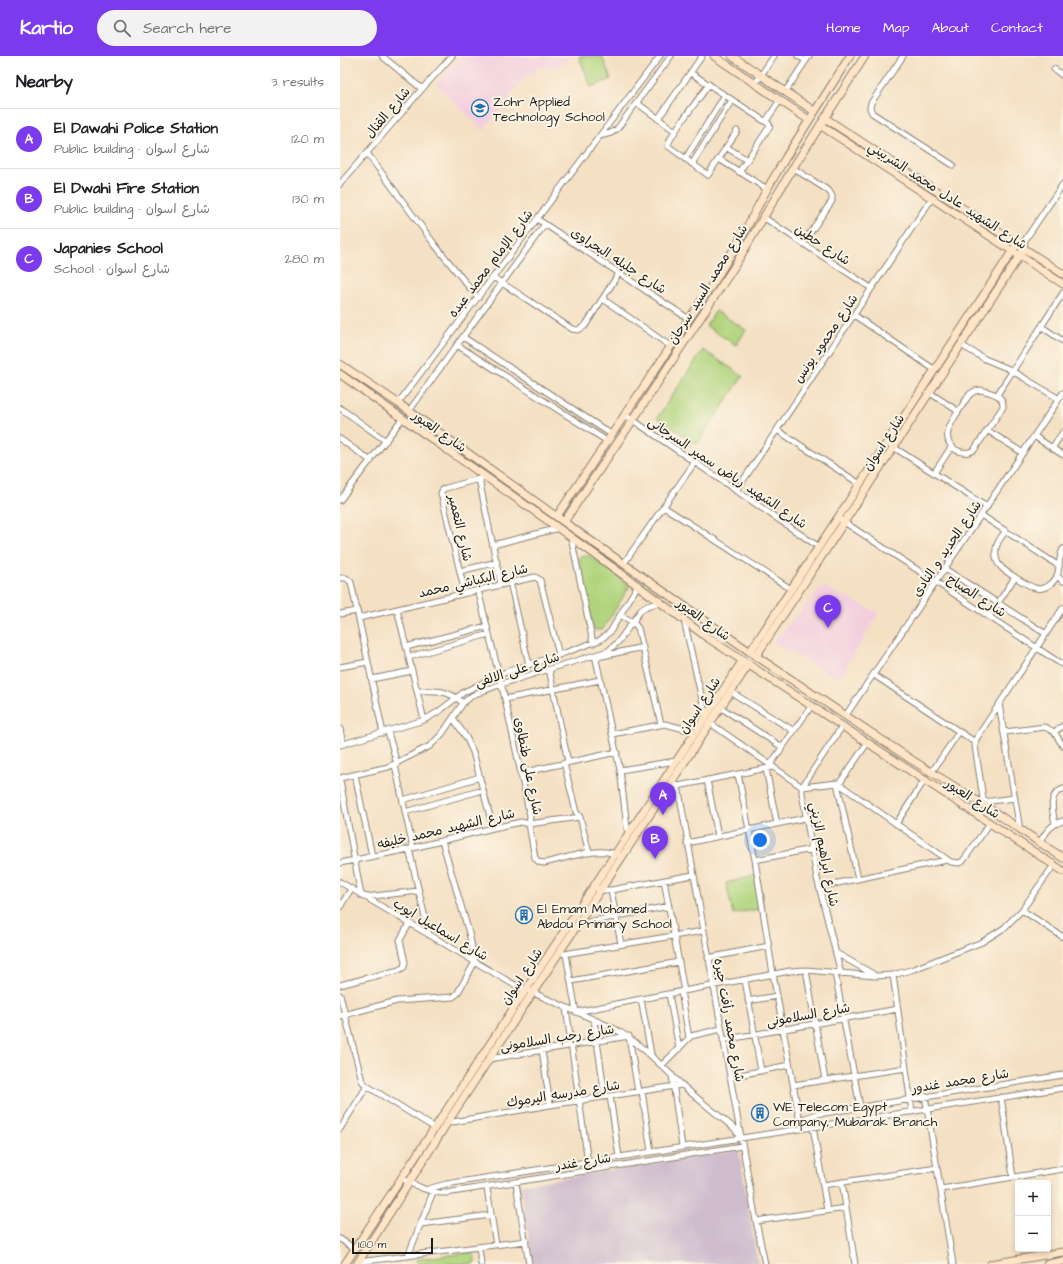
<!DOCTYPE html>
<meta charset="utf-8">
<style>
:root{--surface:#fff;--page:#f2f2f2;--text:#202124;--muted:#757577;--line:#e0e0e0;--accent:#7c3aed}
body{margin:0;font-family:"Architects Daughter","Playpen Sans Arabic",sans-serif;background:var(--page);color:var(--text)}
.controls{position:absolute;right:12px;bottom:12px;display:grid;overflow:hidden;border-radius:4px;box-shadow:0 2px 6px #0003}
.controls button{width:36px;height:36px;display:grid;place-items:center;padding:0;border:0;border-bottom:1px solid var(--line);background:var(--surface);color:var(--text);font:20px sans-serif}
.scale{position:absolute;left:12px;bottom:10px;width:81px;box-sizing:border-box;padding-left:4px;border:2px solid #1c1c1c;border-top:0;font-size:11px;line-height:14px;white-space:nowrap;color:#1c1c1c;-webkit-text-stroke:3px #fcf5e5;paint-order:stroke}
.you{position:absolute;left:420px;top:784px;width:14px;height:14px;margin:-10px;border:3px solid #fff;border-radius:50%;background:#1a73e8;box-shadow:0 0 0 6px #1a73e833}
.badge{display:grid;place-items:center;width:26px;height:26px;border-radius:50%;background:var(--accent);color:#fff;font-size:13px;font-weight:700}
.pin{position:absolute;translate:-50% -33px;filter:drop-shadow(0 1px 2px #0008)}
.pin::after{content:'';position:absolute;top:21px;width:14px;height:12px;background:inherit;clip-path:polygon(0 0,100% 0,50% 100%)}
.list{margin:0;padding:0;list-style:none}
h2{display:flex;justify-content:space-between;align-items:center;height:52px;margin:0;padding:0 16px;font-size:17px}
h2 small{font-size:13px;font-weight:400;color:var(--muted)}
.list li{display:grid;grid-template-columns:26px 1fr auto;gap:12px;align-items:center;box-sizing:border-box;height:60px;padding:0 16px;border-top:1px solid var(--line)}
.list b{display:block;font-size:15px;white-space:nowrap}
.list p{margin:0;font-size:13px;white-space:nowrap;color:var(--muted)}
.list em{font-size:13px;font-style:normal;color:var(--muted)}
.icon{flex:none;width:22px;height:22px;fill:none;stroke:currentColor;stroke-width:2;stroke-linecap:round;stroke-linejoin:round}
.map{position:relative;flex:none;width:723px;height:1208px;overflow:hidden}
header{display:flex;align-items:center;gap:24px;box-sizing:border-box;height:56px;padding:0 20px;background:var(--accent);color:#fff}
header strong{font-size:19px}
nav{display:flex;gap:22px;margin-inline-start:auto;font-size:14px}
.search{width:280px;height:36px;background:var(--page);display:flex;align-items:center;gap:10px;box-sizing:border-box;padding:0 14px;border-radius:22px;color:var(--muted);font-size:15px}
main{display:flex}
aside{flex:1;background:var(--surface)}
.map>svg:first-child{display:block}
.built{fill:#f3cfde}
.industrial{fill:#cfbdce}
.green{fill:#b0d47d;stroke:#66784c}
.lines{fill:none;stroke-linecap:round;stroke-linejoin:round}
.street-casing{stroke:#887e70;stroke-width:7}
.secondary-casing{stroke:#887e70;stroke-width:9}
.street{stroke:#fff;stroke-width:5}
.secondary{stroke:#ffe4c6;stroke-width:7}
.labels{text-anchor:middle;stroke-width:4;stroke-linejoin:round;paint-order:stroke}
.poi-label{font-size:13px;fill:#1c1c1c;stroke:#fcf5e5;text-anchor:start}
.street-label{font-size:13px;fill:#1c1c1c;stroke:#fcf5e5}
</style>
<header>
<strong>Kartio</strong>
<div class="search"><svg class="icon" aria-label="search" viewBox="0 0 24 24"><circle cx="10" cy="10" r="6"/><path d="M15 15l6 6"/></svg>Search here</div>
<nav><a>Home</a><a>Map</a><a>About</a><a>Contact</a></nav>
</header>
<main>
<aside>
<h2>Nearby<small>3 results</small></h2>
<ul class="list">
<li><span class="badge">A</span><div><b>El Dawahi Police Station</b><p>Public building · شارع اسوان</p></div><em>120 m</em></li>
<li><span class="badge">B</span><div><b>El Dwahi Fire Station</b><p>Public building · شارع اسوان</p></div><em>130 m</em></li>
<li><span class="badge">C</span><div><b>Japanies School</b><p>School · شارع اسوان</p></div><em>280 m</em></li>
</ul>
</aside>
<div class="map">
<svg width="723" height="1208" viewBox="0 0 723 1208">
<rect width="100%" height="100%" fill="#fcf5e5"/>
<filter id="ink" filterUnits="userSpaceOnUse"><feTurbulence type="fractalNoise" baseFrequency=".025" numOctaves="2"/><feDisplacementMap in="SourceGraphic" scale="8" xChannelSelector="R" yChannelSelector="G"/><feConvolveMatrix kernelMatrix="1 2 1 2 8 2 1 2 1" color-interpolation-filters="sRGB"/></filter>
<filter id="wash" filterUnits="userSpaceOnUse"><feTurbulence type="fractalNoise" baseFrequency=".012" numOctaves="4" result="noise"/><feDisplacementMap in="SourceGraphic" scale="16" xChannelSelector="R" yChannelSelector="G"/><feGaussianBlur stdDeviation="0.9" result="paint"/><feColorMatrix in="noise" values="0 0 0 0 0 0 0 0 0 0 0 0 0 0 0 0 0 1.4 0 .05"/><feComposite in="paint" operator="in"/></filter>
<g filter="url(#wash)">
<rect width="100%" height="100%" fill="#f4e0c3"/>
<path class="built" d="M121 0H233L218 11 207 13 198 10 193 18H188L143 75 96 28Z
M483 530 539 557 499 623 433 586Z"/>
<path class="industrial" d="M399 1094 418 1208H193L180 1129Z"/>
<path class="green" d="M239 0H262L271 23 251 31Z
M376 255 406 274 396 289 366 270Z
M363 294 403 320 357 388 317 362Z
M243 500H250L288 528 289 531 263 573 259 574H255L253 571 239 501Z
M418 819 423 852 393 858 386 827Z
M134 1196 135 1208H77V1203Z"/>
</g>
<g filter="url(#ink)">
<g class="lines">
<g class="street-casing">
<path id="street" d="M42 0 82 33
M458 0 466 5
M563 0 531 47 530 52 532 57 613 109
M714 13 723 20
M351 17 429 68 430 70 399 116
M369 28C362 39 328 81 328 90L368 119 397 75
M415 28 434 0
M445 36 469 0
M297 47 335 75
M318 63 362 0
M426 65 440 44
M260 80 271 77 277 73 331 0
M386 91 407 104
M27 97 95 189 138 242
M345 103 385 39
M379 103 427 133
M352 108 392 44
M453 112 489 135 492 140V145L463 187
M0 128 82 33 112 0
M423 161 531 232
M197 163 349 263
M684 193 685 184 723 128
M153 221 232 273 238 274 245 270 279 217
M263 243 330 290
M514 259 595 314
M702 271 723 285
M123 281 271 378
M117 289 267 385
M621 289 645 303 669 313 719 343
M641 334C650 337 664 338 663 351L634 394C628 398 622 397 616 394 600 383 610 368 618 356 622 350 626 343 630 338L635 335Z
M590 337 618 355
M657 339 723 237
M58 347 320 0
M0 352 46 385
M69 355 205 168
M284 358 479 491
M437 374 520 428
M647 374 683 397
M694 380 723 399
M0 383 31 405
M547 387 647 451
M712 392 723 376
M594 417 612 390
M139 423 161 529
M396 435 592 142
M0 444 62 363
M324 451 451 533
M641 459 719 510
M498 462 723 609
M666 475C660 482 654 490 656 500 656 504 658 508 661 511 665 516 689 530 695 532 701 534 708 531 712 527 722 518 717 504 723 493
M231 481 253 587
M153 489 219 472
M284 507 355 406
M605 513 706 578
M120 515 157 506
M717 520 723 525
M0 522H6L11 526 43 677
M170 526 189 609
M138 534 165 643 190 760 189 768 195 802 199 806 204 807C228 802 258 789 282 800
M125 537 101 437 103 433 106 432 146 421
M57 553 84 664
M0 558 17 555
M280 559 293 566 298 572 321 668
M649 561 675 521
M19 562 195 521 200 524 219 599
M344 564 366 661
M66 591 147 570
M255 599 280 714 288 779
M69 601 149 578
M258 601 303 591
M0 611 28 606
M209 613 228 706
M534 619 635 686
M32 623 72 615
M77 635C95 634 109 634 123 647
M391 636 454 675
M165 643 260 624
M659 648 680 774
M380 651 442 691
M506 659 723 337
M113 662 126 681 133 696 153 772
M370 667 462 731 497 727 499 728 611 806 619 807 623 805 650 767
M0 673 3 688
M48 676 57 708
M665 676 705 671 714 676 723 690
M714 676 723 670
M272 678 325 668 356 676
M0 689 84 664 98 656 124 636 166 616 219 599 260 584 270 576 298 529
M224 707 236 756 240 761 249 797
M55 709 73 792
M430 709 472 649
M426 713 437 768
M280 714 336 705
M180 717 277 696
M591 717 619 676
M398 718 415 804 433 918 460 1066
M15 719 32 800
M0 722 48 711 90 690 102 678 123 647 133 639 161 628 268 595 278 586 301 554 307 550 321 546
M0 724 21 839
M367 724 378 780
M331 726 338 730 416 1165 425 1208
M497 727 518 823
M499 728 528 686
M338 730 433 711
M63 744 140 721
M643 746 675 742
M644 749 635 690 636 683 723 552
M65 756 143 734
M556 768 584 725
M715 768C713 755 707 739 723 733
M700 786C706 776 711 768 723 765
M347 787 465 762
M69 793 89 879
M415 804 472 793
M0 807 69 793 153 772 181 766 189 768 240 761
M324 824 344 935
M0 826 171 927 273 972C301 987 319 1008 342 1029 359 1044 377 1058 395 1073L399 1080
M479 831 607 804
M258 833 262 834H271L353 819
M271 834 281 888
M25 841 79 835
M0 851 11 833
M682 854 723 881
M238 868 329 850
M496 897 533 918
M224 898 363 875
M226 898 236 956 301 943 450 915 466 914 535 920 553 919 574 913 642 886 664 872 682 854 714 809
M368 902 429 890
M466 914 485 1024
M495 917 520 1051
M501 918 477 822 462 737V731L503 669
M553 919 572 1056
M405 924 421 1015
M231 925 339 906
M0 929 59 914 64 911 65 906 60 884 69 868
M341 935 349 982
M329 938 339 993
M0 939 22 1025 27 1030 95 1072
M301 943 311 998
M408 945 437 940
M226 952 248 1106
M0 960 57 945 113 941 117 938 135 906 129 877 102 785
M254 964 265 1041
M383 984 558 953
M202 994 210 1049
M149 1003 289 980 298 1036
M322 1009 351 980 381 973
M332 1019 342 1091
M390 1021 449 1009
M453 1029 566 1012
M302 1035 311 1096
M270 1040 279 1101
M585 1040 613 1208
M661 1041 673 1121
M107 1067 210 1049 342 1029
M459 1067 465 1062 478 1058 723 1019
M473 1071 487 1154
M0 1073 27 1030
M61 1122C73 1129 93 1138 106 1137L402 1090
M502 1126 515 1208
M176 1127 189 1208
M483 1129 597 1112
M147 1132 156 1189
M88 1133 106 1128 723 1032
M601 1133 723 1113
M416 1165 506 1152
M81 1168 151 1159
M0 1183 15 1193
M139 1191 141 1208
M68 1200 93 1136
M18 1206 186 1185"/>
</g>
<g class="secondary-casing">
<path id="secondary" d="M374 0 469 64
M392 0 474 55
M485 62 723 218
M480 69 723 228
M0 308 58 347 224 466 416 600 572 704 644 749 723 802
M0 318C122 405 246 489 365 580L723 815
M217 460 376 223 407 171 427 133 446 101 510 0
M224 466 293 364 394 211 456 107 525 0
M410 596 677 188
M416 600 684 193
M5 1208 403 604
M17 1208 107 1067 409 608
M651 1208 723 1196
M707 1208 723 1205"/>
</g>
<use href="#street" class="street"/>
<use href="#secondary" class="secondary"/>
</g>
</g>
<defs>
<g id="school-ring" transform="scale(0.9)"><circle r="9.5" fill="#fcf5e5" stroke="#1f6fb2" stroke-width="1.5"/><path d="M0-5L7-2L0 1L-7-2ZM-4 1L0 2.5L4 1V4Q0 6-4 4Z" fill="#1f6fb2"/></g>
<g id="building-ring" transform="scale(0.9)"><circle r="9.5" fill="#fcf5e5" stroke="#1f6fb2" stroke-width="1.5"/><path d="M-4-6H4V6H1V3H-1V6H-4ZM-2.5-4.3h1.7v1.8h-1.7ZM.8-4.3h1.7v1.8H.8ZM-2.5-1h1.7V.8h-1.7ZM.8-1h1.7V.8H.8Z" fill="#1f6fb2"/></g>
</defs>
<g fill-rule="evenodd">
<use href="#school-ring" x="140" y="52"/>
<use href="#building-ring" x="184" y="859"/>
<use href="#building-ring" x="420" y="1057"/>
</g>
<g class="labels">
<g class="poi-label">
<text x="153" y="50">Zohr Applied<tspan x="153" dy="15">Technology School</tspan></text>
<text x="197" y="857">El Emam Mohamed<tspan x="197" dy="15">Abdou Primary School</tspan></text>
<text x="433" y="1055">WE Telecom Egypt<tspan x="433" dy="15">Company, Mubarak Branch</tspan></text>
</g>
<g class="street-label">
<text transform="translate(47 56) rotate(-50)" y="5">شارع القنال</text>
<text transform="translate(608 139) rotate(33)" y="5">شارع الشهيد عادل محمد الشربيني</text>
<text transform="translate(483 188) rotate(33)" y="5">شارع حطين</text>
<text transform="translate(279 204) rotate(33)" y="5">شارع جليله البحراوى</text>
<text transform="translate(150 207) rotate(-53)" y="5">شارع الإمام محمد عبده</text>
<text transform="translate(367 228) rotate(-58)" y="5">شارع محمد السيد سرحان</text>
<text transform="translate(485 282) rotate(-56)" y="5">شارع محمود يونس</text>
<text transform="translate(100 375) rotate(35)" y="5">شارع العبور</text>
<text transform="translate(543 386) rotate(-57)" y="5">شارع اسوان</text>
<text transform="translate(388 416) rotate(34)" y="5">شارع الشهيد رياض سمير السرجانى</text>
<text transform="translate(121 472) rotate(77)" y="5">شارع التعمير</text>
<text transform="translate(606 492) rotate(-56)" y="5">شارع الحديد و النادى</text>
<text transform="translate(133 524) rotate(-13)" y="5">شارع البكباشي محمد</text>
<text transform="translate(637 539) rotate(33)" y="5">شارع الصباح</text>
<text transform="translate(364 563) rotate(36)" y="5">شارع العبور</text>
<text transform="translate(177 613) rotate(-18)" y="5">شارع على الالفى</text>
<text transform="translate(359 649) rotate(-57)" y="5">شارع اسوان</text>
<text transform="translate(189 710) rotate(79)" y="5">شارع على طنطاوى</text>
<text transform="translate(633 742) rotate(33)" y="5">شارع العبور</text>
<text transform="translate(106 772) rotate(-13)" y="5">شارع الشهيد محمد خليفه</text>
<text transform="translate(485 798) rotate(79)" y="5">شارع ابراهيم الزيني</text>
<text transform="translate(101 873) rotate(31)" y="5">شارع اسماعيل ايوب</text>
<text transform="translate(181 920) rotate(-57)" y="5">شارع اسوان</text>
<text transform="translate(468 958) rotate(-10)" y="5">شارع السلامونى</text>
<text transform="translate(390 964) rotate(80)" y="5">شارع محمد رأفت جيره</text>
<text transform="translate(217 981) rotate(-9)" y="5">شارع رجب السلامونى</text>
<text transform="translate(620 1024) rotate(-9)" y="5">شارع محمد غندور</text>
<text transform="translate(223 1037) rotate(-9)" y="5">شارع مدرسه اليرموك</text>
<text transform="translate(243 1105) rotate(-9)" y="5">شارع غندر</text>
</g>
</g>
</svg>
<div class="controls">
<button>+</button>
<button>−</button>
</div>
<div class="scale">100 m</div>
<div class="you"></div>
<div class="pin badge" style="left:323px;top:759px">A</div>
<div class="pin badge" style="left:315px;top:803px">B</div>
<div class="pin badge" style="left:488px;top:572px">C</div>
</div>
</main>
